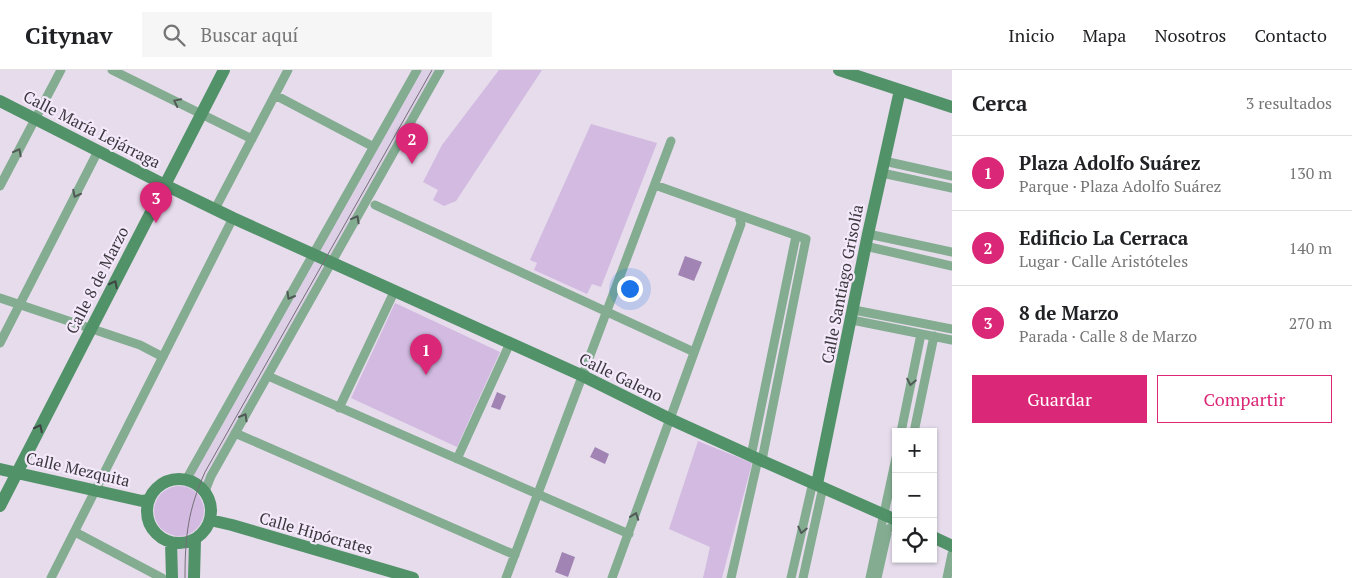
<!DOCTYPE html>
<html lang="es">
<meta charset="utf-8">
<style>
:root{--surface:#fff;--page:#f6f6f6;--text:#202124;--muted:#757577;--line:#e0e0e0;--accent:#db2777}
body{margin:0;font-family:"PT Serif",serif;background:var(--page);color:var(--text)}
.controls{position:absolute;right:15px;bottom:15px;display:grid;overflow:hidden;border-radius:0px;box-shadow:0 1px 4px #0004}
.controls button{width:45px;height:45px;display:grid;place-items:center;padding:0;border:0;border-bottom:1px solid var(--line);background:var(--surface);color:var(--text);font:25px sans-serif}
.you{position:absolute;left:629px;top:218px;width:18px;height:18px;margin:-12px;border:4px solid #fff;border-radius:50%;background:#1a73e8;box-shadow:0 0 0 8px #1a73e833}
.badge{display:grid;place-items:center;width:32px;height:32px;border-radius:50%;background:var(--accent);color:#fff;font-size:16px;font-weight:700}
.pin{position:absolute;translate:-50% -41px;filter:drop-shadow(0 1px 2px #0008)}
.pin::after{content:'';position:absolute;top:26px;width:18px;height:15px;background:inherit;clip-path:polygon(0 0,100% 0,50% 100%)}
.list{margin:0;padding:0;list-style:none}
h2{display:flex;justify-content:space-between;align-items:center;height:65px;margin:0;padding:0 20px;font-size:21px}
h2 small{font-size:16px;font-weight:400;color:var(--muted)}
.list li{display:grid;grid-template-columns:32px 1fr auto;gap:15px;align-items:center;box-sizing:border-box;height:75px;padding:0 20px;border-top:1px solid var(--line)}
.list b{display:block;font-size:19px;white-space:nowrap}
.list p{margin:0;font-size:16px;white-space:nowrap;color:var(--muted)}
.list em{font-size:16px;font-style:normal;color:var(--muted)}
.actions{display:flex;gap:10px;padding:15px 20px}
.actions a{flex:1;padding:11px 0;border:1px solid var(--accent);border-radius:0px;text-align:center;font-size:18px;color:var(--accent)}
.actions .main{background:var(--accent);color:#fff}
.icon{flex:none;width:28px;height:28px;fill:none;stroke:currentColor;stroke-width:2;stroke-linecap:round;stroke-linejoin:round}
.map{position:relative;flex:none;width:952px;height:508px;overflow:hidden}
header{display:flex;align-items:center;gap:30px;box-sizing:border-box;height:70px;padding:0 25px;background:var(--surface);border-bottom:1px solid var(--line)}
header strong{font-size:24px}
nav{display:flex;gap:28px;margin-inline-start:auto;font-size:18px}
.search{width:350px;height:45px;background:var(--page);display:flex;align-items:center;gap:12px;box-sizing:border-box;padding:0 18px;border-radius:0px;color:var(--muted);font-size:19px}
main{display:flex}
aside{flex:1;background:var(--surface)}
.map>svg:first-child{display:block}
.built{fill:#dccfe6}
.green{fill:#d2bae1}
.water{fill:#a184b3}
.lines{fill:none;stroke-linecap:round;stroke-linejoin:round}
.street{stroke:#83ac90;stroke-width:9}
.secondary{stroke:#529269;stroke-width:12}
.tram{stroke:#756f78;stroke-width:1}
.oneway{stroke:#515a56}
.oneway2{stroke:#3e4544}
.labels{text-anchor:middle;stroke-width:4.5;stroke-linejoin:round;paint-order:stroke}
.street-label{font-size:16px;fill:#3b373d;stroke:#f3e9fa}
</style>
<header>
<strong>Citynav</strong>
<div class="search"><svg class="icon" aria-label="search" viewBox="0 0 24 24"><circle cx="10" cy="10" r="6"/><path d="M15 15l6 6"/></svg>Buscar aquí</div>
<nav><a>Inicio</a><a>Mapa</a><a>Nosotros</a><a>Contacto</a></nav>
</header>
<main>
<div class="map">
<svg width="952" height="508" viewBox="0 0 952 508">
<rect width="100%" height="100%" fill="#e6dcec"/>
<path class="built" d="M420 0H435L206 409 195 435 192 449 188 486V508H174V466L185 416Z"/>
<path class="green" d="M499 0H542L456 131 444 136 433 130 438 120 423 112 442 75Z
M591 54 657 73 601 217 592 214 587 224 534 200 537 193 530 190Z
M395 233 500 282 457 377 351 328Z
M698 371 752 393 722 508H703L710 477 669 459Z
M154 441a25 25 0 1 1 50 0a25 25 0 1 1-50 0Z"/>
<path class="water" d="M685 186 702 192 694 211 678 205Z
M497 322 506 326 500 340 491 337Z
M595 377 609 384 605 394 590 387Z
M562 482 575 487 568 507 555 502Z"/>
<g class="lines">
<path class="street" d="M112 0 252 69
M275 25 370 75
M884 91 952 106
M882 103 952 118
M655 115 806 169 762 390
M0 116 61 0
M375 135 694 282
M215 139 288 0
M868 164 952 182
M865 176 952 196
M0 228 140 275 163 287
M854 240 952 259
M852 250 952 270
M0 273 98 81
M268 306 629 464
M339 338 395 220
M901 362 921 264
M914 362 934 266
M235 363 515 485
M751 386 796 166
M457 389 510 273
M186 410 417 0
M205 421 211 406 440 0
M75 462 162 508
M51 508 233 148
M506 508 671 71
M612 508 741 154 739 146
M731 508 758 389
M791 508 813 412
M803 508 823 417
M870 508 896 388
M877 508 888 459 894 456 896 450
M947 508 952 484"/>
<path class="secondary" d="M839 0 952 37
M0 31 165 115 233 148 583 306 670 349 758 389 896 450
M0 399 142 431 149 430
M147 441a32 32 0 1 1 64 0a32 32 0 1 1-64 0Z
M817 414 868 164 900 20
M0 436 224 0
M210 450 232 455 413 508
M933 467 952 476
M171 472 172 508
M194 508 195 469"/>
<path class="tram" d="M185 508C185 466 188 440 205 402L432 0"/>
</g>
<defs><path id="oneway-chevron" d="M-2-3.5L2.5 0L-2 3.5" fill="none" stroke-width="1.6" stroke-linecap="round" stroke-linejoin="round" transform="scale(1.25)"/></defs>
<g class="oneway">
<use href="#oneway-chevron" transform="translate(177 32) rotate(-154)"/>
<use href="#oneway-chevron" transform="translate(18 82) rotate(-62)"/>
<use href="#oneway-chevron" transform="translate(76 124) rotate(117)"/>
<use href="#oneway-chevron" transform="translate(356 149) rotate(-61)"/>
<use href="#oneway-chevron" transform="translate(290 226) rotate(120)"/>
<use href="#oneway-chevron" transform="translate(911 312) rotate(101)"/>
<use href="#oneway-chevron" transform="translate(244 347) rotate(-60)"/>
<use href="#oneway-chevron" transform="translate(635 446) rotate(-70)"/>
<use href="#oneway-chevron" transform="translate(802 460) rotate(103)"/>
</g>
<g class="oneway2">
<use href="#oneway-chevron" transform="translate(114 214) rotate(-63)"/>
<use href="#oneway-chevron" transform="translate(39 358) rotate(-63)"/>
</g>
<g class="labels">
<g class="street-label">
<text transform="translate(92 59) rotate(27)" y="6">Calle María Lejárraga</text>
<text transform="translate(97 210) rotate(-63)" y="6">Calle 8 de Marzo</text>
<text transform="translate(842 214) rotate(-79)" y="6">Calle Santiago Grisolía</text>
<text transform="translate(621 307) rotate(26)" y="6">Calle Galeno</text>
<text transform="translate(78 399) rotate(13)" y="6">Calle Mezquita</text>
<text transform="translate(316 463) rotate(16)" y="6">Calle Hipócrates</text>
</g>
</g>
</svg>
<div class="controls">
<button>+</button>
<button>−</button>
<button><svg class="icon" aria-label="locate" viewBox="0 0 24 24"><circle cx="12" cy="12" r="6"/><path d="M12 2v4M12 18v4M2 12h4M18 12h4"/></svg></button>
</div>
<div class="you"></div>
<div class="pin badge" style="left:426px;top:305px">1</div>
<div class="pin badge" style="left:412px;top:94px">2</div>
<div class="pin badge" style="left:156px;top:153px">3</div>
</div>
<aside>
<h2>Cerca<small>3 resultados</small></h2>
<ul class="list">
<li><span class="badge">1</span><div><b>Plaza Adolfo Suárez</b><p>Parque · Plaza Adolfo Suárez</p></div><em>130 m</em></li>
<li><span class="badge">2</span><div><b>Edificio La Cerraca</b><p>Lugar · Calle Aristóteles</p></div><em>140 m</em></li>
<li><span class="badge">3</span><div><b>8 de Marzo</b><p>Parada · Calle 8 de Marzo</p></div><em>270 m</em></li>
</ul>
<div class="actions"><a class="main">Guardar</a><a>Compartir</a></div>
</aside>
</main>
